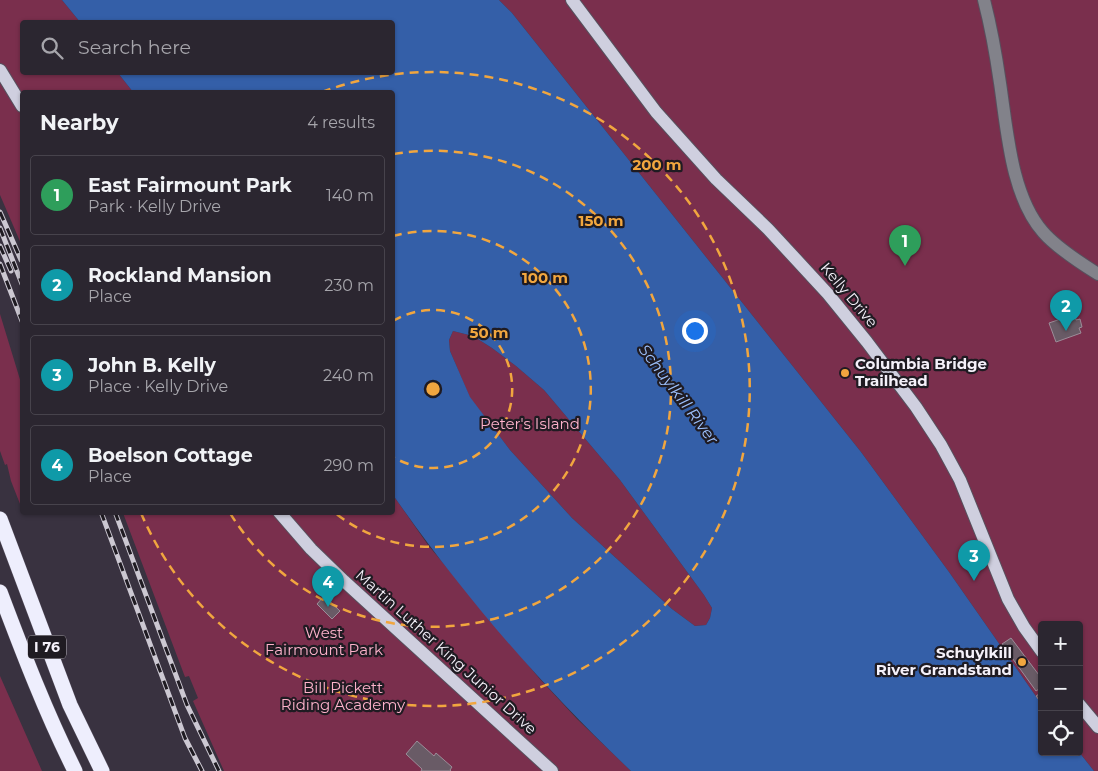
<!DOCTYPE html>
<meta charset="utf-8">
<style>
:root{--surface:#2b2630;--page:#332e38;--text:#f1f3f6;--muted:#a6a5ab;--line:#47434c;--accent:#f1a63f}
body{margin:0;font-family:Montserrat,sans-serif;background:var(--page);color:var(--text)}
.controls{position:absolute;right:15px;bottom:15px;display:grid;overflow:hidden;border-radius:5px;box-shadow:0 1px 4px #0004}
.controls button{width:45px;height:45px;display:grid;place-items:center;padding:0;border:0;border-bottom:1px solid var(--line);background:var(--surface);color:var(--text);font:25px sans-serif}
.you{position:absolute;left:694px;top:330px;width:18px;height:18px;margin:-12px;border:4px solid #fff;border-radius:50%;background:#1a73e8;box-shadow:0 0 0 8px #1a73e833}
.badge{display:grid;place-items:center;width:32px;height:32px;border-radius:50%;background:var(--accent);color:#fff;font-size:16px;font-weight:700}
.pin{position:absolute;translate:-50% -41px;filter:drop-shadow(0 1px 2px #0008)}
.pin::after{content:'';position:absolute;top:26px;width:18px;height:15px;background:inherit;clip-path:polygon(0 0,100% 0,50% 100%)}
.list{margin:0;padding:0;list-style:none}
h2{display:flex;justify-content:space-between;align-items:center;height:65px;margin:0;padding:0 20px;font-size:21px}
h2 small{font-size:16px;font-weight:400;color:var(--muted)}
.list li{display:grid;grid-template-columns:32px 1fr auto;gap:15px;align-items:center;box-sizing:border-box;height:80px;margin:0 10px 10px;padding:0 10px;border:1px solid var(--line);border-radius:5px}
.list b{display:block;font-size:19px;white-space:nowrap}
.list p{margin:0;font-size:16px;white-space:nowrap;color:var(--muted)}
.list em{font-size:16px;font-style:normal;color:var(--muted)}
.icon{flex:none;width:28px;height:28px;fill:none;stroke:currentColor;stroke-width:2;stroke-linecap:round;stroke-linejoin:round}
.map{position:relative;flex:none;width:1098px;height:771px;overflow:hidden}
.search{position:absolute;background:var(--surface);box-shadow:0 1px 4px #0004;left:20px;top:20px;width:375px;height:55px;display:flex;align-items:center;gap:12px;box-sizing:border-box;padding:0 18px;border-radius:5px;color:var(--muted);font-size:19px}
.panel{position:absolute;background:var(--surface);box-shadow:0 1px 4px #0004;left:20px;top:90px;width:375px;height:425px;border-radius:5px}
.map>svg:first-child{display:block}
.green{fill:#7a2f4d}
.water{fill:#345fa8;fill-rule:evenodd}
.building{fill:#695b66;stroke:#9c8d99}
.lines{fill:none;stroke-linecap:round;stroke-linejoin:round}
.minor-casing{stroke:#57515e;stroke-width:14}
.major-casing{stroke:#57515e;stroke-width:14}
.highway-casing{stroke:#57515e;stroke-width:16}
.minor{stroke:#82828a;stroke-width:12}
.major{stroke:#cfcfdf;stroke-width:12}
.highway{stroke:#eeeefd;stroke-width:15}
.rail-casing{stroke:#ccc8d2;stroke-width:5}
.rail{stroke:#1f1b22;stroke-width:3;stroke-dasharray:9;stroke-linecap:butt}
.ring{fill:none;stroke:#f1a63f;stroke-width:2.5;stroke-dasharray:9 6}
.poi-dot{fill:#f1a63f;stroke:#1f1b22;stroke-width:2}
.labels{text-anchor:middle;stroke-width:4.5;stroke-linejoin:round;paint-order:stroke}
.shield{fill:#1f1b22;stroke:#b5b1b9;stroke-width:1}
.shield-label{font-size:14px;font-weight:bold;fill:#f5f1fa}
.street-label{font-size:15px;fill:#f5f1fa;stroke:#1f1b22}
.poi-label{font-size:15px;font-weight:bold;fill:#f5f1fa;stroke:#1f1b22;text-anchor:start}
.park-label{font-size:15px;fill:#feb2cb;stroke:#1f1b22}
.water-label{font-size:16px;font-style:italic;fill:#9dc1fd;stroke:#1f1b22}
.centre{fill:#f1a63f;stroke:#1f1b22;stroke-width:2.5}
.ring-label{font-size:15px;text-anchor:middle;font-weight:bold;fill:#f1a63f;stroke:#1f1b22;stroke-width:4.5;stroke-linejoin:round;paint-order:stroke}
</style>
<div class="map">
<svg width="1098" height="771" viewBox="0 0 1098 771">
<rect width="100%" height="100%" fill="#393240"/>
<path class="green" d="M0 0H62L80 22H22V72L118 73 133 92H22V246L0 195Z
M499 0H1098V771H1094L1079 752V625H1042V705L949 572 861 452 512 13Z
M0 314 22 386V509L11 481 7 464 5 465 0 451Z
M453 331 473 336 492 348 516 366 544 390 620 480 704 595 712 608 710 618 706 625 695 626 672 609 572 518 510 450 470 398 450 351 449 340Z
M393 495 428 545 539 678 577 719 631 771H224L193 701 198 698 189 676 185 677 123 513 392 512Z
M0 676 42 771H0Z"/>
<path class="water" d="M62 0H499L512 13 861 452 949 572 1042 705V752H1079L1094 771H631C542 687 463 595 393 495L392 92H133L118 73 392 72V22H80ZM453 331 473 336 492 348 516 366 544 390 620 480 704 595 712 608 710 618 706 625 695 626 672 609 572 518 510 450 470 397 450 351 449 340Z"/>
<path class="building" d="M1075 314 1076 320 1080 319 1082 327 1079 328 1081 333 1056 342 1049 323Z
M324 596 340 611 332 619 317 604Z
M1011 638 1042 679V687L1036 691 1002 644Z
M1042 692V698L1039 700 1036 696Z
M417 741 434 756 436 753 452 767 450 770 451 771H421L422 769 406 754Z"/>
<g class="lines">
<g class="minor-casing">
<path id="minor" d="M984 0C991 27 996 55 1000 83 1007 129 1011 196 1043 232 1055 246 1082 264 1098 274"/>
</g>
<g class="major-casing">
<path id="major" d="M572 0 656 112 716 179 768 229 828 294 867 342 916 407 941 445 960 480 1008 599 1024 627 1042 652
M0 70 22 106
M279 512 311 549 344 581 552 771
M1079 704 1098 727"/>
</g>
<g class="highway-casing">
<path id="highway" d="M0 519 70 705 102 771
M0 592C23 653 46 713 75 771"/>
</g>
<use href="#minor" class="minor"/>
<use href="#major" class="major"/>
<use href="#highway" class="highway"/>
<g class="rail-casing">
<path id="rail" d="M0 212 21 260
M0 228 22 284
M0 246 11 271
M0 264 22 321
M101 512 185 738 202 771
M115 512 187 705 219 771"/>
</g>
<use href="#rail" class="rail"/>
</g>
<g class="ring">
<path d="M393 321A79 79 0 1 1 393 457"/>
<path d="M393 236A158 158 0 1 1 335 513"/>
<path d="M394 154A238 238 0 1 1 230 513"/>
<path d="M322 92A317 317 0 1 1 141 513"/>
</g>
<g class="poi-dot">
<circle cx="845" cy="373" r="5"/>
<circle cx="1022" cy="662" r="5"/>
</g>
<g class="labels">
<rect class="shield" x="28" y="635.5" width="38" height="23" rx="4"/>
<g class="shield-label">
<text x="47" y="652">I 76</text>
</g>
<g class="street-label">
<text transform="translate(849 295) rotate(50)" y="5">Kelly Drive</text>
<text transform="translate(446 652) rotate(42)" y="5">Martin Luther King Junior Drive</text>
</g>
<g class="poi-label">
<text x="855" y="369">Columbia Bridge<tspan x="855" dy="17">Trailhead</tspan></text>
<text x="1012" y="658" text-anchor="end">Schuylkill<tspan x="1012" dy="17">River Grandstand</tspan></text>
</g>
<g class="park-label">
<text x="530" y="429">Peter's Island</text>
<text x="324" y="638">West<tspan x="324" dy="17">Fairmount Park</tspan></text>
<text x="343" y="693">Bill Pickett<tspan x="343" dy="17">Riding Academy</tspan></text>
</g>
<g class="water-label">
<text transform="translate(679 394) rotate(53)" y="6">Schuylkill River</text>
</g>
</g>
<circle cx="433" cy="389" r="8" class="centre"/>
<g class="ring-label">
<text x="657" y="170">200 m</text>
<text x="601" y="226">150 m</text>
<text x="545" y="283">100 m</text>
<text x="489" y="338">50 m</text>
</g>
</svg>
<div class="controls">
<button>+</button>
<button>−</button>
<button><svg class="icon" aria-label="locate" viewBox="0 0 24 24"><circle cx="12" cy="12" r="6"/><path d="M12 2v4M12 18v4M2 12h4M18 12h4"/></svg></button>
</div>
<div class="you"></div>
<div class="pin badge" style="left:905px;top:266px;background:#2e9e5b">1</div>
<div class="pin badge" style="left:1066px;top:331px;background:#0f9aa8">2</div>
<div class="pin badge" style="left:974px;top:581px;background:#0f9aa8">3</div>
<div class="pin badge" style="left:328px;top:607px;background:#0f9aa8">4</div>
<div class="search"><svg class="icon" aria-label="search" viewBox="0 0 24 24"><circle cx="10" cy="10" r="6"/><path d="M15 15l6 6"/></svg>Search here</div>
<section class="panel">
<h2>Nearby<small>4 results</small></h2>
<ul class="list">
<li><span class="badge" style="background:#2e9e5b">1</span><div><b>East Fairmount Park</b><p>Park · Kelly Drive</p></div><em>140 m</em></li>
<li><span class="badge" style="background:#0f9aa8">2</span><div><b>Rockland Mansion</b><p>Place</p></div><em>230 m</em></li>
<li><span class="badge" style="background:#0f9aa8">3</span><div><b>John B. Kelly</b><p>Place · Kelly Drive</p></div><em>240 m</em></li>
<li><span class="badge" style="background:#0f9aa8">4</span><div><b>Boelson Cottage</b><p>Place</p></div><em>290 m</em></li>
</ul>
</section>
</div>
